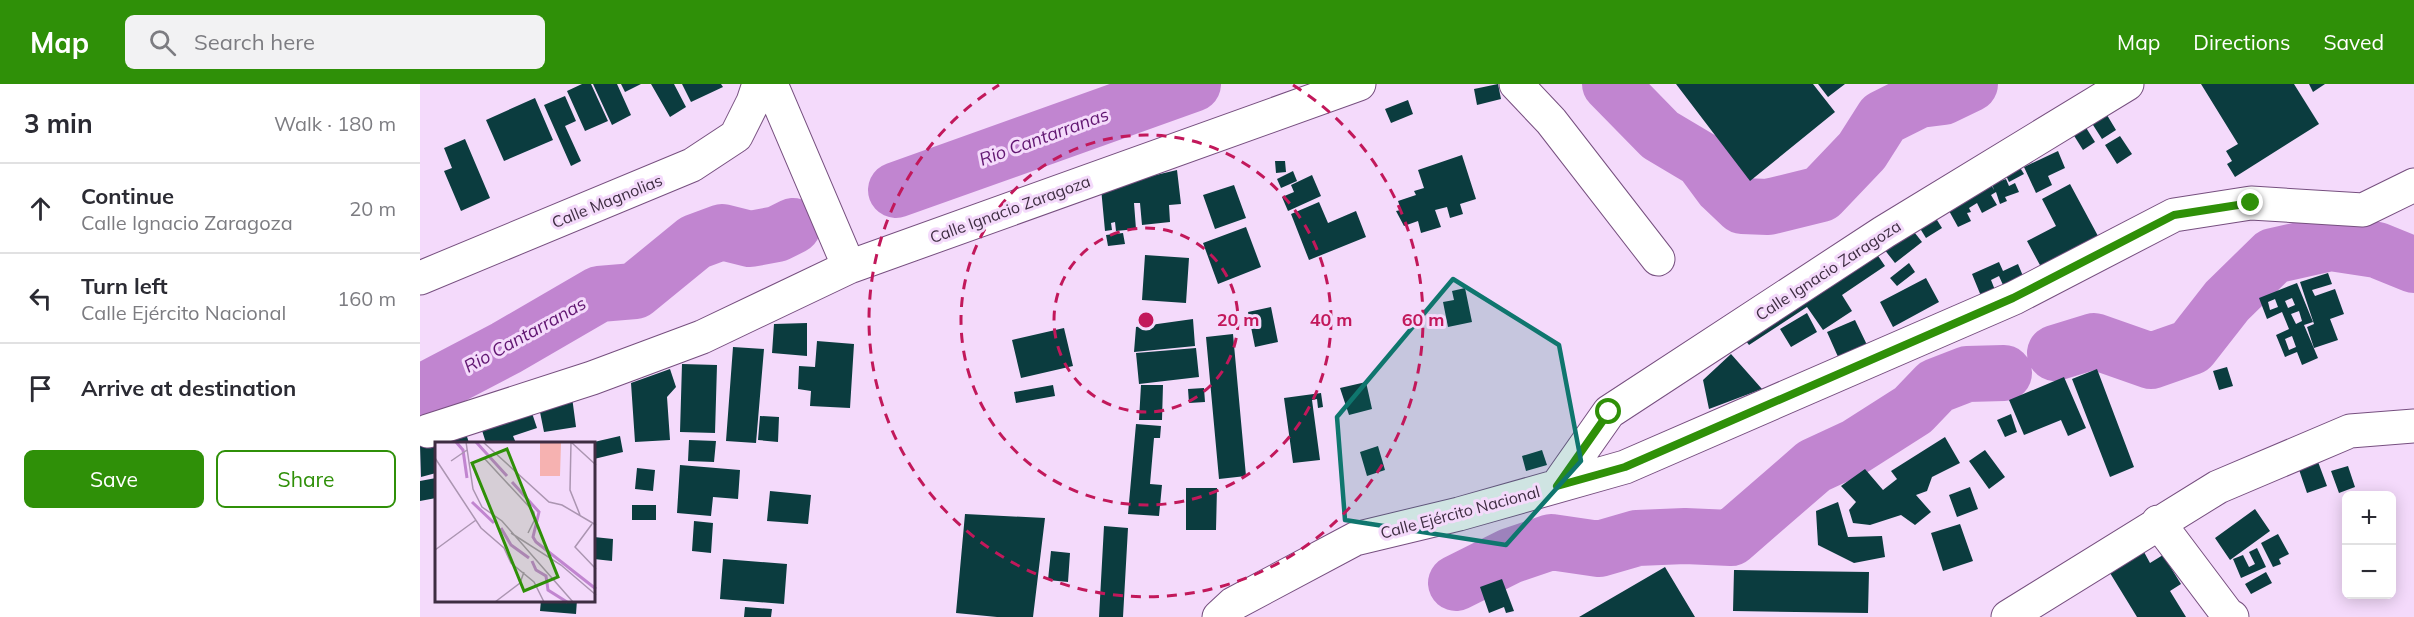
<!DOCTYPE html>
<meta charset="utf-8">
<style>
:root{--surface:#fff;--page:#f2f2f3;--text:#2b2b33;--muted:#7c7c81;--line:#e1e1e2;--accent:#2f9008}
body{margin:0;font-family:Mulish,sans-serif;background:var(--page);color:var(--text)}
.controls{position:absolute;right:18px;bottom:18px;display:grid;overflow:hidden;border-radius:9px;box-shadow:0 3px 15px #0003}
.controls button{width:54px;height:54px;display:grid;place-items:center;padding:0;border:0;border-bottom:2px solid var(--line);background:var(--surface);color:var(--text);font:30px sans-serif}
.stop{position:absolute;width:18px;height:18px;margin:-14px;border:4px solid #2f9008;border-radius:50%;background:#fff}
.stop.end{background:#2f9008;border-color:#fff;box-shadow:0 2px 6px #0008}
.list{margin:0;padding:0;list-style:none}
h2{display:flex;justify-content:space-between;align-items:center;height:78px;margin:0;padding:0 24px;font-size:26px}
h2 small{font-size:20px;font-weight:400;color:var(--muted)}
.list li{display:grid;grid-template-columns:39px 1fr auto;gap:18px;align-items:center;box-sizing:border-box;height:90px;padding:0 24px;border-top:2px solid var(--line)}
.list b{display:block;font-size:22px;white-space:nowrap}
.list p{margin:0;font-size:20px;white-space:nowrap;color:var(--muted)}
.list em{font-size:20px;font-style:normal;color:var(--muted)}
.actions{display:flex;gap:12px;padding:18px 24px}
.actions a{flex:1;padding:14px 0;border:2px solid var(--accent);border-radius:9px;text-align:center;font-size:21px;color:var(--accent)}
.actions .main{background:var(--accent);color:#fff}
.icon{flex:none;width:33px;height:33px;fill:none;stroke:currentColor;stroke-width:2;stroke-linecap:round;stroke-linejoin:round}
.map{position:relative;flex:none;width:1994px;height:533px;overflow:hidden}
header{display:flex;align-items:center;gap:36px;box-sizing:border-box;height:84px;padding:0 30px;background:var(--accent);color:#fff}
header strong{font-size:28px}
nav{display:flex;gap:33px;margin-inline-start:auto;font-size:21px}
.search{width:420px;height:54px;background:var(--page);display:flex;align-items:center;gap:15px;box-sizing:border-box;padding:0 21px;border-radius:9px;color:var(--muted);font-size:22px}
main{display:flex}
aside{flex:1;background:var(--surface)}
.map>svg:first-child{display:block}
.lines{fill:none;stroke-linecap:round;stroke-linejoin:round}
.river{stroke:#c185d0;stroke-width:56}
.building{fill:#0b3c3f;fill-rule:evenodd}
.minor-casing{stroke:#764f7f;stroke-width:35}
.minor{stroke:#fff;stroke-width:33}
.route{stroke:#2f9008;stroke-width:8}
.marked{fill:#0f766e;fill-opacity:0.2;stroke:#0f766e;stroke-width:4.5;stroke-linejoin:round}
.ring{fill:none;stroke:#c2185b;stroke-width:3;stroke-dasharray:10 8}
.labels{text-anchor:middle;stroke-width:6;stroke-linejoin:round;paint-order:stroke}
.street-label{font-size:16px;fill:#3e2d42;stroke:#f4dafb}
.water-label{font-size:18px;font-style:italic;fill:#611671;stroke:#f4dafb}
.inset-river{fill:none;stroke:#c185d0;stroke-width:3}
.inset-road{fill:none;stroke:#ab95b1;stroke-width:1.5}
.view{fill:#2f9008;fill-opacity:0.15;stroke:#2f9008;stroke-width:3}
.inset-edge{fill:none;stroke:#3e2d42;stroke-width:3}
.centre{fill:#c2185b;stroke:#f4dafb;stroke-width:3}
.ring-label{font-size:18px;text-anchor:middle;font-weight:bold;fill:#c2185b;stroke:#f4dafb;stroke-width:6;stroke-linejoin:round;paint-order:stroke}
</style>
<header>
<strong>Map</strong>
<div class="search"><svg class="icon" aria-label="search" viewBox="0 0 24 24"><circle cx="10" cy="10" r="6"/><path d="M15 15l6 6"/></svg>Search here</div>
<nav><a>Map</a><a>Directions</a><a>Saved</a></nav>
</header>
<main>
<aside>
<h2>3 min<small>Walk · 180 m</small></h2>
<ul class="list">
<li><svg class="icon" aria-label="ahead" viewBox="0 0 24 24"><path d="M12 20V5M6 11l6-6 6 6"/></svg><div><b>Continue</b><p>Calle Ignacio Zaragoza</p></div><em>20 m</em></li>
<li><svg class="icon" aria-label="left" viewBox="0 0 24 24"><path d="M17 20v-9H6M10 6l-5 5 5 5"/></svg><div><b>Turn left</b><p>Calle Ejército Nacional</p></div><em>160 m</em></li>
<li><svg class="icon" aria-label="arrive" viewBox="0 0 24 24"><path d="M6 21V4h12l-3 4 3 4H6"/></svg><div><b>Arrive at destination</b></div></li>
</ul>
<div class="actions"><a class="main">Save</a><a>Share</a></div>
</aside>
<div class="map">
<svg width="1994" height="533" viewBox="0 0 1994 533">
<rect width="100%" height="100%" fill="#f4dafb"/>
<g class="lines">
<path class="river" d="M1190 0 1240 51 1282 76 1302 103 1322 122 1348 123 1401 110 1442 67 1463 34 1499 16 1523 13 1550 0
M476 106 773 0
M1635 269 1674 257 1731 277 1771 263 1807 217 1853 172 1911 159 1957 166 1994 181
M0 309 86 264 179 210 215 207 275 158 302 148 330 155 357 150 373 142
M1036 499 1090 472 1131 458 1179 465 1217 454 1265 452 1311 454 1394 382 1435 363 1493 326 1516 302 1547 290 1584 289"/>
</g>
<path class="building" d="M162 0H171L188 37 165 47 147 7Z
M173 0H197L211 31 192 41Z
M201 0H221L205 8Z
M231 0H254L266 23 250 33Z
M262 0H301L303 3 271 18Z
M1078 0 1081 15 1057 21 1054 5Z
M1256 0H1393L1415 28 1330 97Z
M1398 0H1425L1408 13Z
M1781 0H1874L1899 40 1815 93 1807 80 1812 77 1806 67 1818 60Z
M1889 0H1905L1893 8Z
M145 12 156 37 145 42 161 77 151 82 124 21Z
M115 14 133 56 84 77 66 36Z
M988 16 993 30 971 39 965 25Z
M1681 21 1696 46 1682 55 1666 30Z
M1660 34 1675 58 1663 66 1648 42Z
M1700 52 1712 70 1697 80 1685 61Z
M45 55 70 114 41 127 24 87 32 84 24 64Z
M1638 67 1645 84 1628 92 1632 101 1616 109 1604 83Z
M1042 71 1056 115 1040 120 1043 130 1030 134 1027 123 1015 126 1021 143 1001 149 998 137 984 142 976 127 981 126 978 117 996 111 994 107 1004 104 998 86Z
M855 77H865L866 88 856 89Z
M1581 81 1599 82 1604 90 1589 98Z
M757 86 761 120 749 121 750 138 722 141 720 119H714L716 145 696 147 695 138 691 139 692 146 685 147 681 104Z
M873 87 877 97 861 104 857 95Z
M892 91 901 112 868 127 862 113 874 108 871 101Z
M1567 92 1574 106 1572 100 1586 95 1589 102 1595 99 1599 108 1585 113 1587 117 1580 120 1576 108 1571 111 1577 121 1562 129 1557 119 1549 124 1551 128 1547 129 1551 137 1538 143 1523 116Z
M1650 100 1678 152 1621 183 1607 157 1636 142 1622 115Z
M814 101 826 134 795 145 783 111Z
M899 118 908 139 936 127 946 153 889 176 871 130Z
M1512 128 1522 144 1506 154 1496 138Z
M826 143 841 183 798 200 783 159Z
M1491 144 1502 158 1475 179 1464 165Z
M703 149 705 160 688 162 686 151Z
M1454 166 1465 182 1422 211 1432 227 1403 246 1387 223 1329 261 1323 253Z
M725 171 769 174 766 219 722 216Z
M1579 178 1583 187 1598 180 1603 192 1583 201 1579 192 1571 196 1575 206 1561 212 1552 190Z
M1489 179 1495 188 1477 202 1470 194Z
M1908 189 1912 200 1892 206 1895 212 1915 205 1924 230 1910 235 1918 256 1894 264 1887 243 1894 240 1880 198Z
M1506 194 1519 218 1473 243 1460 218Z
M1877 199 1893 238 1884 241 1898 274 1882 281 1877 268 1865 273 1856 251 1869 245 1862 228 1847 235 1839 214ZM1872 214 1875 221 1868 224 1865 217ZM1855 215 1858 223 1850 226 1848 218ZM1879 227 1882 237 1876 240 1871 230ZM1872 252 1876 263 1869 266 1865 255Z
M1045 204 1052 238 1028 243 1023 218 1034 216 1032 207Z
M851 223 858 258 835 263 828 228Z
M1387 229 1397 248 1371 263 1360 245Z
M773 235 775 262 714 268 716 243Z
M1435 236 1448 263 1419 275 1407 248Z
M387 239V272L352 269 354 240Z
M644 244 653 282 601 294 592 256Z
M813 250 826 392 799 395 786 253Z
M397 257 434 260 430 324 390 322 391 307 378 305 379 282 395 283Z
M313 263 344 265 336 359 306 357Z
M776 264 779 293 719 300 716 269Z
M1311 270 1342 305 1289 325 1283 296Z
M262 280 297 281 295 349 260 348Z
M1807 283 1813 302 1799 306 1793 287Z
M250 285 256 303 247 313 250 356 215 358 211 299Z
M1677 285 1714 383 1690 393 1652 295Z
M1644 293 1666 344 1648 352 1641 336 1604 351 1589 316Z
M946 298 952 325 929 331 920 304Z
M633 301 635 312 596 319 594 308Z
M721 301H743L742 336H719Z
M784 304 785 318 769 319 768 305Z
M901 309 903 323 898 324 897 315 892 316 900 376 873 379 864 314Z
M152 313 156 343 124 348 118 318Z
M109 320 117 344 93 352 96 359H66L59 337Z
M1591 330 1597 348 1585 353 1577 336Z
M340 332 359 333 358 358 338 356Z
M716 340 741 342 740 354H734L730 400 742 401 739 432 708 430Z
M44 343 49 359H16V389L1 393 0 361Z
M200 352 203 368 174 375V358Z
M1525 353 1540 379 1512 393 1507 407 1496 411 1511 428 1495 441 1481 431 1450 441 1433 439 1429 426 1436 418 1421 402 1445 385 1463 406 1477 395 1471 387Z
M269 356 296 357 294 378 268 377Z
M958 362 965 386 947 392 940 368Z
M1122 366 1127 381 1106 387 1102 372Z
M1565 366 1585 393 1569 405 1549 377Z
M1894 367 1907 402 1887 409 1875 374Z
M260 381 320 386 318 415 293 413 291 432 257 429Z
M1928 382 1935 403 1919 409 1911 387Z
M217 384 235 386 233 407 215 405Z
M16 394V414L0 417V397Z
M1550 403 1558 425 1537 433 1529 411Z
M766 404H797L796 446H766Z
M350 407 391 411 388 440 347 437Z
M1418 418 1428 453 1462 452 1465 473 1434 479 1398 461 1396 427Z
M212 421H236V436H212Z
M1835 425 1850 447 1810 476 1795 454Z
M545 430 625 434 613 533H577L536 529Z
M274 437 293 439 291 469 272 467Z
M1540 440 1553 477 1523 487 1511 449Z
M684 442 708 444 703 533H679Z
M1858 450 1869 470 1859 475 1861 480 1853 483 1841 459Z
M174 453 193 455 192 477 174 475Z
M1837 464 1846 483 1821 494 1813 475 1823 471 1829 483 1835 480 1829 468Z
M631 467 650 469 648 498 628 496Z
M1724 468 1730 479 1743 471 1761 500 1750 507 1766 533H1717L1690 489Z
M303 475 367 480 364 520 300 515Z
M1245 483 1275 533H1159Z
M1314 486 1449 488 1448 529 1313 527Z
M1846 488 1852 499 1831 510 1825 500Z
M1082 495 1094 527 1086 529 1084 523 1069 529 1060 503Z
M121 516H157L156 530 120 527Z
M325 523 352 525 351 533H324Z"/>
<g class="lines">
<g class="minor-casing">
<path id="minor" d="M351 0 429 183
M1096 0 1131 37 1238 175
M0 194 272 81 316 52 333 18 339 0
M8 347 172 294 282 253 429 183 939 0
M1137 402 1189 328 1464 148 1707 0
M1738 438 1808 531 1812 533
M799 533 813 520 935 455 1039 430 1205 383 1594 214 1754 131 1831 119 1943 126 1994 101
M1588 533 1798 403 1930 347 1994 342"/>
</g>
<use href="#minor" class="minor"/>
</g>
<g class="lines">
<path class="route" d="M1189 328 1137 402 1205 383 1593 214 1754 131 1831 119"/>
</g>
<path class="marked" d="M1033 195 1139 261 1161 377 1086 461 925 436 917 333Z"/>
<g class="ring">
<circle cx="726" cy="236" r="92"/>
<circle cx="726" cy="236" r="185"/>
<path d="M873 1A277 277 0 1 1 579 1"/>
</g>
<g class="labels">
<g class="street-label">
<text transform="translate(187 117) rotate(-22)" y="6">Calle Magnolias</text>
<text transform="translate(590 125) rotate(-20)" y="6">Calle Ignacio Zaragoza</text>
<text transform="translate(1408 186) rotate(-33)" y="6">Calle Ignacio Zaragoza</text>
<text transform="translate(1040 428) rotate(-15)" y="6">Calle Ejército Nacional</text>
</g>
<g class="water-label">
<text transform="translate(624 53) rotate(-20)" y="6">Rio Cantarranas</text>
<text transform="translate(105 251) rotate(-29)" y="6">Rio Cantarranas</text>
</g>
</g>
<g transform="translate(15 358)">
<rect width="160" height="160" fill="#f4dafb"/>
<path d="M105 0 126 1 125 34H105Z" fill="#f6b2b1"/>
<path class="inset-river" d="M21 0 28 8 32 36M41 0 72 34M77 40 104 70 98 95 101 100 161 147M37 60 59 81M66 86 76 103 94 116M97 119 101 128 111 134 113 148 132 160"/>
<path class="inset-road" d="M31 0 38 47 47 65 67 79 138 160M48 0 114 60 127 63 161 83M136 0 135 48 145 73M137 1 161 23M0 16 46 86 69 106 76 121 99 140 109 160M49 16 99 70 100 77 93 91M16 19 32 8M157 82 140 105 161 127M76 91 126 123 161 153M0 108 41 78M60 160 85 141 89 130"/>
<path class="view" d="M72 7 123 135 89 149 37 21Z"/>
<rect width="160" height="160" class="inset-edge"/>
</g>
<circle cx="726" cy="236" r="9" class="centre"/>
<g class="ring-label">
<text x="818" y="242">20 m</text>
<text x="911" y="242">40 m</text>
<text x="1003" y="242">60 m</text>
</g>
</svg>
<div class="controls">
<button>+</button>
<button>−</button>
</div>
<div class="stop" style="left:1189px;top:328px"></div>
<div class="stop end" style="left:1831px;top:119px"></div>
</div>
</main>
